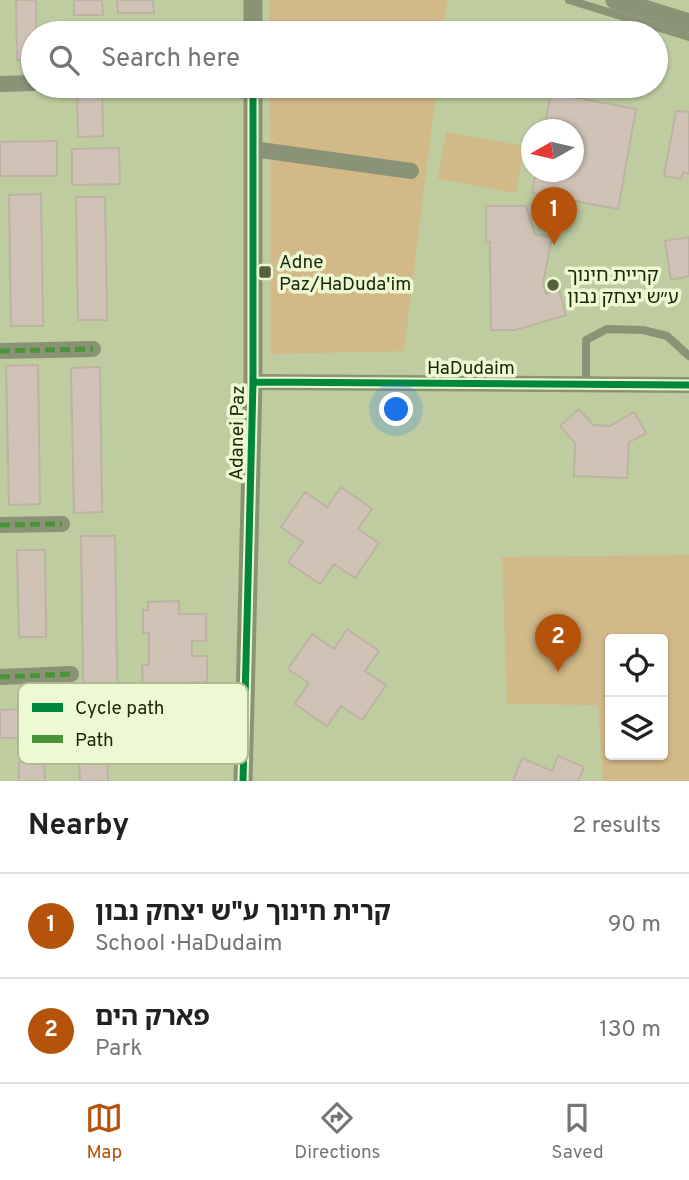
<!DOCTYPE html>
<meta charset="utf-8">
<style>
:root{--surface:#fff;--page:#f6f6f6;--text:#202124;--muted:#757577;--line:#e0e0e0;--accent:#b45309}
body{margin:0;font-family:Overpass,"Noto Sans Hebrew",sans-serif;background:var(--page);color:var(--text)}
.controls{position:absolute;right:21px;bottom:21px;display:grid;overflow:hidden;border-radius:7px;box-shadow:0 2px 5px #0004}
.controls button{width:63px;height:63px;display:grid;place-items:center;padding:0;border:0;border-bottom:2px solid var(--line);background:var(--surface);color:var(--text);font:35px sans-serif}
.compass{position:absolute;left:521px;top:119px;width:63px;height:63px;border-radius:50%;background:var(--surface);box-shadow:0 2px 5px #0004;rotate:262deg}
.you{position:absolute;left:397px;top:410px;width:24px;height:24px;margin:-18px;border:5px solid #fff;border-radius:50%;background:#1a73e8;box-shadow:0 0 0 10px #1a73e833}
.badge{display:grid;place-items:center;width:46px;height:46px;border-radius:50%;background:var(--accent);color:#fff;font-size:23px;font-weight:700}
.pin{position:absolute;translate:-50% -58px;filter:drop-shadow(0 2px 4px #0008)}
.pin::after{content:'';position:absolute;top:37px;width:24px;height:21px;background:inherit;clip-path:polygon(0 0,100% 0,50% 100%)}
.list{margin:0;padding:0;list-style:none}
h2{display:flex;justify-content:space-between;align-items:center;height:91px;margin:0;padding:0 28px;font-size:30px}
h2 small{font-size:23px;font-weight:400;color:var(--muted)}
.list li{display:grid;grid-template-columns:46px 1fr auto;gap:21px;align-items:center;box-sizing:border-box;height:105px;padding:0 28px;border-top:2px solid var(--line)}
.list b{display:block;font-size:26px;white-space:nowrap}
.list p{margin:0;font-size:23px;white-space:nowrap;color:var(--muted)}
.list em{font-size:23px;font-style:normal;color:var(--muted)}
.icon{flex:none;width:38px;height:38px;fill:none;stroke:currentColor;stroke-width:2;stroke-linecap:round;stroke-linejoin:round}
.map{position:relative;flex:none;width:689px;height:781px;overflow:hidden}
.search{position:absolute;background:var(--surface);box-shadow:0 2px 5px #0004;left:21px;right:21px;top:21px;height:77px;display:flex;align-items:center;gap:18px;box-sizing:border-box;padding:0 24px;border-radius:38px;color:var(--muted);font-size:26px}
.sheet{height:301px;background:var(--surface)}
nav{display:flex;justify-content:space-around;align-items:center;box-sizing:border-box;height:98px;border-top:2px solid var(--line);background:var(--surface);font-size:19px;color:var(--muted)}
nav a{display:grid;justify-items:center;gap:4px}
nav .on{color:var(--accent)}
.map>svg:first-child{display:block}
.green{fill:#d2b988;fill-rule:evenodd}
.building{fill:#d0c3b5;stroke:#bcb3a3;stroke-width:2}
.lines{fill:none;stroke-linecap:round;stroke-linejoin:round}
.service{stroke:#8b9376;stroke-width:8}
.minor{stroke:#8b9376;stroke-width:16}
.tertiary{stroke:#8b9376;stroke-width:19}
.quiet{stroke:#4a9437;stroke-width:5;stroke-dasharray:10 5;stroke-linecap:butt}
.cycleway-casing{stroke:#ecf9d2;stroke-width:11}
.cycleway{stroke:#00873e;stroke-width:7}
.poi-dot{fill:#56603c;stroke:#ecf9d2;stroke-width:2.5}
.labels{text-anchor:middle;stroke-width:7;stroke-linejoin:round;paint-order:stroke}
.poi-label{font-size:19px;fill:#1e2606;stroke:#ecf9d2;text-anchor:start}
.street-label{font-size:19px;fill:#1e2606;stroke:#ecf9d2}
.key{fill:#ecf9d2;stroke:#aeba95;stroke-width:2}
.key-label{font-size:19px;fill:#1e2606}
</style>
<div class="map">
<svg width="689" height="781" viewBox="0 0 689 781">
<rect width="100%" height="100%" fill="#becca0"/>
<path class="green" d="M270 0H447L443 33H270Z
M270 86H437L404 351 271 354Z
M446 132 524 146 516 193 438 179Z
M689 555V781H603L598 705 507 704 502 557ZM663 639V755H610V639Z"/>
<path class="building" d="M16 0H36V33H33V60H17Z
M74 0H102L103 15H74Z
M117 0H153L154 13H118Z
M77 86H102L103 136 78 137Z
M551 93 636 109 618 209 532 193 536 172H574V130H544Z
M676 111 689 112V174L683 172 681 179 664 176Z
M57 141V176H0V142Z
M119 148 120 184 72 185V149Z
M41 194 43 326H11L9 195Z
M76 197H105L107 320H78Z
M486 206H526L535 234 552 237 543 283 546 294 559 290 566 315 515 330H491L490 242H486Z
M689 237V276L671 280 665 241Z
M38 365 40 504 9 505 6 366Z
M100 367 102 512 74 513 71 368Z
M579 409 593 425 610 426 634 412 646 433 629 442 627 478 574 476 575 443 560 426Z
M341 487 372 509 358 529 379 543 355 578 334 564 320 584 288 562 303 542 281 527 305 492 327 507Z
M81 536H115L118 733 84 734Z
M17 550H45L46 637H19Z
M179 601V614H206V641H192V656H207V682L167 683 166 693 150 694V688H143L142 665H149V633H143V610H148V602Z
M347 629 379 651 365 671 386 685 362 720 341 706 327 726 295 704 309 683 288 669 312 634 334 649Z
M20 709 21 738H0V710Z
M107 751 108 781H80L79 753Z
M558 756 584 767 578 781H513L522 758 552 771Z
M44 761 45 781H19V762Z"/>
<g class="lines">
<path class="service" d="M569 0 689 37
M586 384V340L607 329 643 330 667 336 689 356"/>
<path class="minor" d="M0 84 33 83
M253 149 411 171
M0 351 93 349
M253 382 689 385
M0 525 62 524
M0 677 71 674"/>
<path class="tertiary" d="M615 0 689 23
M253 33V0
M243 781 253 382V86"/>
<path class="quiet" d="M0 351 93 349
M0 525 62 524
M0 677 71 674"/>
<g class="cycleway-casing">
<path id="cycleway" d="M253 382 689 385
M243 781 253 382V86"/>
</g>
<use href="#cycleway" class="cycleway"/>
</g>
<g class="poi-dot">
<rect x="258" y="265" width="14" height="14" rx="3.5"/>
<circle cx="553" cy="285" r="7"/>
</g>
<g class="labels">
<g class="poi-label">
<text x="279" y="268">Adne<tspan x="279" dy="22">Paz/HaDuda'im</tspan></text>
<text x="567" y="281">קריית חינוך<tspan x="567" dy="22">ע״ש יצחק נבון</tspan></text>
</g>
<g class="street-label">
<text x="471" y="374">HaDudaim</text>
<text transform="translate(236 433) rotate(-89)" y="7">Adanei Paz</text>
</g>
</g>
<rect x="18" y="683" width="230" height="81" rx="10" class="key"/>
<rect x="32" y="703" width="31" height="9" fill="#00873e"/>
<rect x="32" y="735" width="31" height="8" fill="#4a9437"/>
<g class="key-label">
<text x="75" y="714">Cycle path</text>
<text x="75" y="746">Path</text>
</g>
</svg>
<div class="controls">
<button><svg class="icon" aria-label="locate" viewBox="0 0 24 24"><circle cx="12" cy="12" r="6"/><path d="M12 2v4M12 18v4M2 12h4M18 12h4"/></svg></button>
<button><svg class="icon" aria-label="layers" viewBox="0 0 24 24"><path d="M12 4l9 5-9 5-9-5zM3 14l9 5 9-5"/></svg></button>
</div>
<svg class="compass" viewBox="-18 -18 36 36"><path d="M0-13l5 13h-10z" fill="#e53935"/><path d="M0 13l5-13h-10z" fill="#757577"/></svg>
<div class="you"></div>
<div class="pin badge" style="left:554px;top:245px">1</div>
<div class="pin badge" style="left:558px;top:672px">2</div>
<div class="search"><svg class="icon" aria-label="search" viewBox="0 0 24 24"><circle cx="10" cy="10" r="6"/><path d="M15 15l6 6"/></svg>Search here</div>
</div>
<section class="sheet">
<h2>Nearby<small>2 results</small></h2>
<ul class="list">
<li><span class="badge">1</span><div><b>קרית חינוך ע&quot;ש יצחק נבון</b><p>School · HaDudaim</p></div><em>90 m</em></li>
<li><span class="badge">2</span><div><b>פארק הים</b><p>Park</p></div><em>130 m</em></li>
</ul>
</section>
<nav>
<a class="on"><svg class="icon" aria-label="map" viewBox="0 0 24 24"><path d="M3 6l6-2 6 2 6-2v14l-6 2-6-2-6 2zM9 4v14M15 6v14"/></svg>Map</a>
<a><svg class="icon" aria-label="directions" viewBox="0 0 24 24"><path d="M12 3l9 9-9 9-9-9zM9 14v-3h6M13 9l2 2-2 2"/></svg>Directions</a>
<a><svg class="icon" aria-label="saved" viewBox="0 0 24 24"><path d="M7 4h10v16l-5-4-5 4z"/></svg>Saved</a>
</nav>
